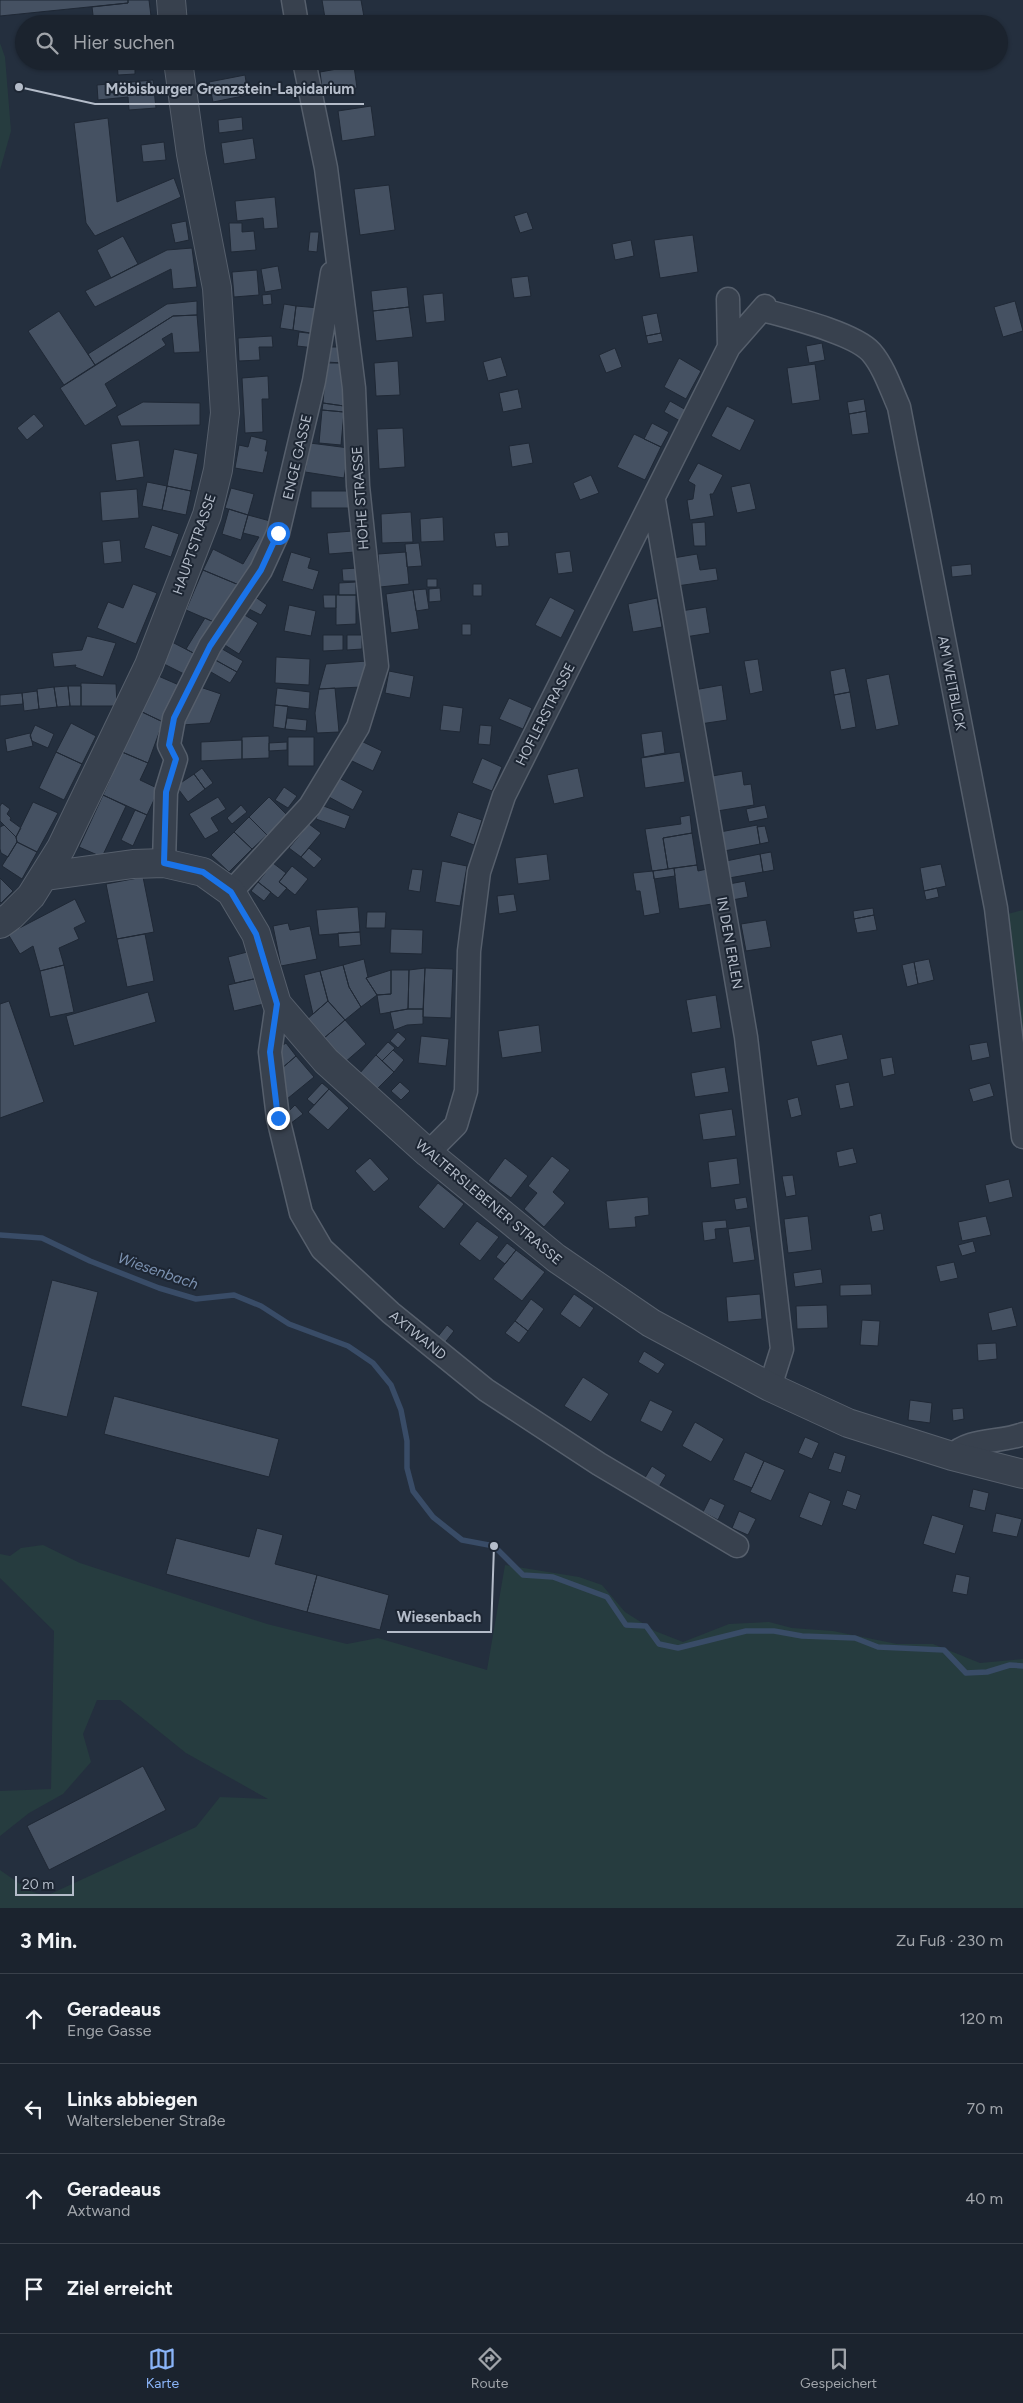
<!DOCTYPE html>
<html lang="de">
<meta charset="utf-8">
<style>
:root{--surface:#1b232e;--page:#282f3a;--text:#f1f3f6;--muted:#a0a4aa;--line:#39404a;--accent:#8ab4f8}
body{margin:0;font-family:Figtree,sans-serif;background:var(--page);color:var(--text)}
.scale{position:absolute;left:15px;bottom:12px;width:59px;box-sizing:border-box;padding-left:5px;border:2px solid #b4bcc9;border-top:0;font-size:14px;line-height:18px;white-space:nowrap;color:#b4bcc9;-webkit-text-stroke:4px #1d2633;paint-order:stroke}
.stop{position:absolute;width:15px;height:15px;margin:-11px;border:4px solid #1a73e8;border-radius:50%;background:#fff}
.stop.end{background:#1a73e8;border-color:#fff;box-shadow:0 1px 5px #0008}
.list{margin:0;padding:0;list-style:none}
h2{display:flex;justify-content:space-between;align-items:center;height:65px;margin:0;padding:0 20px;font-size:21px}
h2 small{font-size:16px;font-weight:400;color:var(--muted)}
.list li{display:grid;grid-template-columns:32px 1fr auto;gap:15px;align-items:center;box-sizing:border-box;height:90px;padding:0 20px;border-top:1px solid var(--line)}
.list b{display:block;font-size:19px;white-space:nowrap}
.list p{margin:0;font-size:16px;white-space:nowrap;color:var(--muted)}
.list em{font-size:16px;font-style:normal;color:var(--muted)}
.icon{flex:none;width:28px;height:28px;fill:none;stroke:currentColor;stroke-width:2;stroke-linecap:round;stroke-linejoin:round}
.map{position:relative;flex:none;width:1023px;height:1908px;overflow:hidden}
.search{position:absolute;background:var(--surface);box-shadow:0 1px 4px #0004;left:15px;right:15px;top:15px;height:55px;display:flex;align-items:center;gap:12px;box-sizing:border-box;padding:0 18px;border-radius:28px;color:var(--muted);font-size:19px}
.sheet{height:425px;background:var(--surface)}
nav{display:flex;justify-content:space-around;align-items:center;box-sizing:border-box;height:70px;border-top:1px solid var(--line);background:var(--surface);font-size:14px;color:var(--muted)}
nav a{display:grid;justify-items:center;gap:2px}
nav .on{color:var(--accent)}
.map>svg:first-child{display:block}
.green{fill:#263c3f}
.lines{fill:none;stroke-linecap:round;stroke-linejoin:round}
.stream{stroke:#394c67;stroke-width:5.5}
.building{fill:#455162;stroke:#1f2835}
.minor-casing{stroke:#565f6c;stroke-width:25}
.tertiary-casing{stroke:#565f6c;stroke-width:30}
.minor{stroke:#38414e;stroke-width:22}
.tertiary{stroke:#38414e;stroke-width:28}
.route{stroke:#1a73e8;stroke-width:6}
.labels{text-anchor:middle;stroke-width:4;stroke-linejoin:round;paint-order:stroke}
.street-label{font-size:14px;fill:#b4bcc9;stroke:#1d2633}
.water-label{font-size:15px;font-style:italic;fill:#7c92b1;stroke:#1d2633}
.leader{fill:none;stroke:#b4bcc9;stroke-width:2}
.callout-dot{fill:#b4bcc9;stroke:#1d2633;stroke-width:2}
.callout-label{font-size:15px;text-anchor:middle;font-weight:bold;fill:#b4bcc9;stroke:#1d2633;stroke-width:4;stroke-linejoin:round;paint-order:stroke}
</style>
<div class="map">
<svg width="1023" height="1908" viewBox="0 0 1023 1908">
<rect width="100%" height="100%" fill="#242f3e"/>
<path class="green" d="M0 43 5 57 11 131 0 170Z
M1023 910V1073L1004 915Z
M43 1545 80 1563 267 1624 347 1644 378 1638 487 1670 505 1565 579 1577 602 1585 625 1612 655 1631 683 1642 729 1624 769 1622 792 1628 833 1631 897 1644H933L980 1663 1023 1659V1908H0V1870L30 1891 46 1896 196 1827 220 1797 268 1799 186 1753 120 1700H97L83 1734 91 1762 63 1794 29 1813 0 1836V1791L51 1789 54 1631 0 1578V1554L10 1556 21 1548Z"/>
<g class="lines">
<path class="stream" d="M0 1235 42 1238 90 1261 159 1288 196 1299 234 1295 261 1306 289 1324 348 1346 373 1363 391 1385 401 1410 407 1441V1468L413 1491 433 1517 462 1540 494 1546 523 1575 553 1577 607 1597 626 1625 646 1626 659 1644 678 1648 746 1631H774L802 1636 855 1638 878 1647 944 1650 966 1673 987 1672 1010 1665 1023 1666"/>
</g>
<path class="building" d="M0 0H128V3L0 16Z
M128 0H149L152 24H109V22L94 23 92 7 128 3Z
M322 0H361L364 17 326 24Z
M364 17 365 24H348V20Z
M223 19 224 24H200V23Z
M117 61H135V74L118 75Z
M354 66 357 88 323 94 320 72Z
M245 75 248 95 213 102 209 82Z
M153 80 156 108 129 110 128 97 98 100 97 85Z
M371 106 375 136 342 141 338 111Z
M242 117 243 130 219 133 218 120Z
M108 118 117 202 174 178 181 197 95 236 86 223 74 123Z
M253 138 256 159 224 164 221 143Z
M164 142 166 160 143 162 141 145Z
M389 185 395 230 360 235 354 189Z
M275 197 278 228 264 229 263 218 237 221 235 201Z
M527 212 533 229 520 233 514 216Z
M186 221 189 240 175 243 171 224Z
M229 223H242V232L254 231 256 250 231 252Z
M310 232H319L317 252 308 251Z
M693 235 698 272 660 278 654 240Z
M123 236 138 264 111 278 97 250Z
M631 240 634 256 615 260 612 244Z
M192 248 197 287 173 289 171 269 95 307 85 291 167 250Z
M278 266 282 289 265 292 261 269Z
M257 270 259 295 234 297 232 272Z
M528 276 531 296 514 298 511 278Z
M407 287 409 307 373 311 371 291Z
M443 293 445 321 426 323 423 295Z
M271 294 272 304 263 305 262 295Z
M197 301V315L173 316 95 365 88 354 167 304Z
M1015 301 1023 331 1003 337 994 307Z
M284 304 296 306 293 330 280 328Z
M296 306 320 308 316 334 293 330Z
M409 307 413 337 376 341 373 311Z
M59 311 95 365 64 385 28 331Z
M657 313 661 333 646 336 642 316Z
M197 315 200 352 174 353 172 333 162 339 166 345 105 384 117 406 85 426 60 388 173 316Z
M299 332 316 334 315 348 297 346Z
M661 333 663 341 648 344 646 336Z
M272 336 273 347H259L260 360 239 361 238 338Z
M822 343 825 360 809 363 806 346Z
M329 347H341L343 363H328Z
M615 348 622 367 606 373 599 355Z
M501 357 507 376 488 381 483 362Z
M679 358 701 371 686 399 664 387Z
M398 361 400 395 376 396 374 363Z
M326 362 343 363 344 406 323 403Z
M815 364 820 400 792 404 787 368Z
M268 376 269 399H262L263 432 245 433 242 378Z
M518 389 522 408 503 412 499 393Z
M864 399 866 411 849 414 847 402Z
M670 401 686 410 680 421 664 412Z
M143 402 200 403V425L121 426 117 416Z
M323 403 344 406V412L322 410Z
M727 406 755 420 740 451 711 436Z
M322 410 344 412 341 445 319 443Z
M866 411 869 433 852 435 849 414Z
M34 414 44 426 27 440 17 428Z
M652 423 669 432 661 447 644 439Z
M403 428 405 467 379 469 377 429Z
M634 434 661 447 645 480 617 467Z
M251 436 267 440 265 451H268L263 473 235 468 239 445 248 447Z
M139 440 144 477 116 481 111 444Z
M310 443 349 448 344 478 305 472Z
M529 443 533 463 512 467 509 446Z
M174 449 198 454 191 491 167 486Z
M698 463 723 475 713 494H710L714 516 690 520 687 500 693 499 695 485 688 481Z
M591 475 599 493 580 500 573 483Z
M147 482 167 486 162 510 142 506Z
M750 483 756 509 737 513 731 487Z
M167 486 191 491 186 515 162 510Z
M231 488 254 494 248 515 225 508Z
M137 489 139 518 102 521 100 492Z
M311 491H349V508H311Z
M229 509 248 515 241 540 222 534Z
M411 512 413 542 382 543 381 514Z
M248 515 274 522 269 540 239 585 203 570 213 549 243 564 259 537 243 533Z
M443 517 444 541 421 542 420 519Z
M705 522 706 546H694L692 523Z
M152 525 179 534 171 557 144 548Z
M353 531 355 552 329 554 327 533Z
M508 532 509 546 496 547 494 533Z
M120 540 122 562 104 564 102 542Z
M419 543 422 566 407 567 405 544Z
M570 551 573 572 558 574 555 553Z
M291 552 311 558 308 568 319 571 313 590 282 581Z
M406 552 409 584 380 587 378 554Z
M697 554 700 570 716 568 718 580 677 586 673 558Z
M971 564 972 575 952 577 951 566Z
M357 568 358 581H343L342 569Z
M203 570 239 585 216 623 186 610Z
M427 579H437V587H427Z
M356 582V595H339V583Z
M133 584 157 593 136 644 97 628 108 602 123 608Z
M473 584H482V596H473Z
M440 588 441 601 429 602V589Z
M426 589 429 609 416 611 413 590Z
M413 590 419 629 391 633 386 594Z
M251 594 267 605 261 615 243 606Z
M323 595H336V608H324Z
M336 595H356V624L336 625Z
M550 597 575 610 561 638 535 625Z
M657 598 662 627 633 632 628 604Z
M289 605 316 611 311 636 284 631Z
M706 607 710 633 685 637 681 611Z
M238 611 258 623 239 654 220 642Z
M205 618 216 623 197 655 186 649Z
M462 624H471V635H462Z
M323 635H343V650L323 651Z
M347 635H362V649L347 650Z
M87 636 116 643 103 677 75 667 76 665 54 667 52 653 82 650Z
M172 642 197 655 186 675 162 663Z
M217 646 243 661 237 672 210 657Z
M210 657 237 672 230 683 204 668Z
M276 657 310 659 309 685 275 683Z
M758 659 763 691 750 694 744 661Z
M367 661 362 687 319 689 326 664Z
M845 668 850 692 834 695 830 671Z
M389 671 414 676 410 698 385 693Z
M889 674 899 725 876 730 866 679Z
M156 675 179 685 163 722 140 711Z
M81 683 116 684 117 706H81Z
M722 685 727 720 700 724 694 690Z
M68 686H81V706H70Z
M68 686 70 706 57 707 54 687Z
M197 686 221 694 210 723 182 725Z
M54 687 57 707 39 709 37 689Z
M277 688 310 692 309 709 275 705Z
M335 688 339 732 317 733 315 713 319 689Z
M37 691 39 709 24 711 22 693Z
M850 692 856 727 841 730 834 695Z
M22 693 23 704 0 706V695Z
M509 698 532 708 523 729 499 719Z
M275 705 288 706 285 729 273 727Z
M443 705 463 708 460 732 440 730Z
M140 711 163 722 148 763 122 752Z
M287 718 307 720 306 731 285 729Z
M71 723 96 736 82 764 56 752Z
M35 725 54 734 48 748 32 741 30 736Z
M480 725 492 726 490 745 478 744Z
M662 731 665 753 644 757 641 734Z
M30 733 33 746 7 752 5 739Z
M269 736V758L242 759V737Z
M288 737H314V766H288Z
M242 740V759L201 761V742Z
M359 740 382 751 373 771 350 760Z
M287 742V750L269 751V743Z
M56 752 82 764 64 800 39 788Z
M122 752 148 763 140 780 159 789 147 815 103 795Z
M680 752 685 782 645 788 641 758Z
M482 758 502 767 492 791 472 783Z
M202 768 213 783 205 789 194 774Z
M578 768 584 797 554 804 547 775Z
M742 771 744 785 751 784 754 805 717 811 712 776Z
M194 774 205 789 188 802 176 786Z
M337 777 363 791 353 810 327 796Z
M284 787 297 796 288 808 275 800Z
M103 795 126 806 102 857 79 847Z
M218 797 226 809 211 818 219 831 205 839 189 814Z
M269 797 287 815 267 835 249 817Z
M33 802 58 813 37 852 17 842 16 837Z
M2 803 10 809 7 814 11 818 10 820 21 828 16 837 0 821V806Z
M241 805 247 812 232 824 227 818Z
M321 805 350 816 345 829 316 819Z
M765 805 768 818 749 822 746 809Z
M135 810 147 815 133 846 121 840Z
M458 812 482 820 474 845 450 836Z
M690 815 692 833 663 838 668 869 652 871 645 829 681 824 680 817Z
M249 817 267 835 252 849 234 832Z
M309 824 321 833 301 857 289 848Z
M4 825 16 837 17 842 8 857 1 853 0 849V827Z
M757 825 760 844 724 851 720 832Z
M765 826 769 842 760 844 757 827Z
M234 832 252 849 229 872 211 855Z
M692 833 697 865 668 869 663 838Z
M17 842 37 852 22 879 2 866Z
M309 848 322 859 314 868 301 857Z
M771 852 774 870 763 872 760 854Z
M547 854 550 880 518 884 515 858Z
M760 854 763 872 729 878 726 861Z
M442 861 467 866 460 906 435 902Z
M273 863 286 873 279 882 287 888 278 898 258 882Z
M941 864 946 886 924 891 920 868Z
M697 865 698 871 707 869 712 904 679 909 674 868Z
M292 866 308 879 295 895 279 882Z
M674 868 675 876 654 879 653 871Z
M412 869 423 870 420 892 408 890Z
M653 871 660 913 644 916 640 891H636L633 873Z
M143 877 154 932 117 939 106 884Z
M0 878 13 891 1 903 0 902Z
M745 881 748 897 732 900 729 884Z
M258 882 271 892 264 901 251 891Z
M937 888 939 897 926 900 924 891Z
M514 894 517 911 499 914 497 896Z
M75 899 86 922 74 928 79 939 59 948 64 965 40 971 33 946 20 954 8 934Z
M358 907 360 932 319 935 316 910Z
M873 908 874 915 854 919 853 911Z
M367 912H386L385 928H366Z
M874 915 877 930 857 933 854 919Z
M766 920 771 947 746 951 741 924Z
M288 923 290 930 310 926 317 959 281 966 273 926Z
M391 929 423 930 422 954 390 953Z
M360 932 361 945 339 947 338 933Z
M145 934 154 981 127 987 117 939Z
M251 951 258 978 235 983 228 957Z
M364 959 368 977 366 978 377 995 361 1007 349 987 343 965Z
M929 959 934 980 918 984 914 962Z
M914 962 918 984 907 987 902 965Z
M64 965 74 1012 50 1017 40 971Z
M343 965 349 987 361 1007 345 1020 328 1001 320 971Z
M425 968 423 1009H408L409 970Z
M425 968 453 969 451 1018 423 1017Z
M391 970V994L377 995 366 978Z
M391 970H409L408 1009 380 1014 377 995 391 994Z
M320 971 328 1001 313 1014 304 975Z
M258 978 264 1004 234 1011 228 985Z
M148 992 156 1022 74 1046 66 1016Z
M716 995 721 1028 692 1033 686 1000Z
M9 1001 44 1102 0 1118V1004Z
M328 1001 345 1020 323 1039 306 1020Z
M408 1009H423V1024L407 1025 394 1030 390 1012Z
M345 1020 366 1044 344 1063 323 1039Z
M539 1025 542 1052 502 1058 498 1031Z
M398 1032 406 1039 398 1048 390 1041Z
M842 1034 848 1059 817 1066 811 1041Z
M421 1036 449 1039 446 1066 418 1063Z
M388 1042 395 1048 382 1061 376 1055Z
M987 1042 990 1057 972 1061 969 1045Z
M286 1043 296 1056 281 1069 277 1049Z
M393 1050 404 1060 394 1072 382 1061Z
M376 1055 394 1072 376 1090 359 1074Z
M296 1056 314 1077 287 1099 281 1069Z
M892 1057 895 1074 883 1077 880 1059Z
M725 1067 729 1092 695 1097 691 1073Z
M400 1082 410 1091 401 1100 391 1091Z
M849 1082 854 1106 840 1109 835 1085Z
M322 1083 329 1089 314 1105 307 1099Z
M990 1083 994 1096 973 1102 969 1089Z
M329 1089 349 1108 328 1130 308 1112Z
M798 1097 802 1115 791 1118 787 1100Z
M295 1105 303 1114 290 1124 288 1112Z
M732 1109 736 1136 703 1140 699 1114Z
M853 1148 857 1163 839 1167 836 1152Z
M552 1156 570 1170 553 1192 565 1203 544 1227 524 1209 537 1193 528 1186Z
M370 1158 389 1179 374 1192 355 1171Z
M505 1158 528 1176 511 1198 488 1181Z
M737 1158 740 1184 711 1188 708 1162Z
M793 1175 796 1195 786 1197 782 1176Z
M1009 1179 1013 1197 989 1203 985 1185Z
M438 1183 464 1204 444 1229 418 1207Z
M648 1197 649 1215 635 1217 636 1227 609 1229 606 1201Z
M746 1197 748 1208 736 1210 734 1199Z
M881 1213 884 1230 872 1232 869 1216Z
M808 1216 812 1250 788 1253 784 1219Z
M986 1216 991 1235 962 1241 958 1222Z
M726 1220 727 1228 715 1229 716 1239 704 1241 702 1222Z
M477 1221 499 1237 480 1261 459 1244Z
M750 1226 755 1260 733 1263 728 1229Z
M973 1241 976 1252 962 1256 958 1245Z
M507 1243 516 1250 505 1264 496 1257Z
M516 1250 545 1272 522 1301 493 1279Z
M954 1262 958 1278 940 1282 936 1266Z
M821 1269 823 1283 795 1287 793 1273Z
M52 1280 98 1292 67 1417 21 1406Z
M871 1284 872 1295 840 1296V1285Z
M574 1294 594 1308 580 1328 560 1314Z
M760 1294 762 1319 728 1322 726 1297Z
M531 1299 544 1309 528 1331 515 1321Z
M827 1305 828 1328 797 1329 796 1306Z
M1012 1307 1017 1326 992 1331 988 1313Z
M862 1320 880 1321 878 1346 860 1345Z
M515 1321 528 1331 519 1343 505 1333Z
M447 1325 454 1331 443 1345 436 1339Z
M996 1343 997 1359 978 1361 977 1344Z
M644 1351 665 1364 658 1374 638 1362Z
M583 1377 609 1394 591 1422 564 1406Z
M114 1396 279 1439 269 1477 104 1434Z
M650 1400 673 1411 662 1432 640 1421Z
M910 1400 932 1403 930 1423 908 1420Z
M963 1408 964 1419 953 1421 952 1409Z
M695 1422 724 1439 711 1462 682 1446Z
M805 1437 819 1443 812 1459 798 1453Z
M745 1452 764 1461 752 1488 733 1480Z
M834 1452 846 1456 841 1473 828 1469Z
M764 1461 785 1470 771 1501 750 1492Z
M652 1466 666 1475 657 1490 643 1481Z
M973 1489 989 1493 985 1511 969 1507Z
M847 1490 861 1495 856 1510 842 1505Z
M809 1492 831 1501 822 1526 799 1517Z
M710 1498 725 1505 718 1520 703 1512Z
M739 1511 756 1519 748 1535 732 1528Z
M996 1513 1022 1519 1017 1537 992 1532Z
M932 1515 964 1525 955 1554 923 1544Z
M257 1528 283 1535 275 1564 317 1575 307 1612 166 1574 176 1538 249 1557Z
M956 1574 970 1577 967 1595 952 1592Z
M317 1575 389 1595 380 1630 307 1612Z
M143 1766 166 1810 49 1870 27 1826Z"/>
<g class="lines">
<g class="minor-casing">
<path id="minor" d="M293 0 297 24
M728 299 729 347
M763 310C788 317 854 333 871 352 884 367 891 389 899 407L996 908 1023 1137
M654 500 746 1037 782 1349 770 1387
M164 863 166 792 176 759 169 745 174 718 210 646 261 570 278 533 314 381 332 273
M231 892 310 806 358 727 377 666 358 486 354 388 326 168 304 61
M277 1004 270 1052 278 1118 301 1213 322 1249 391 1313 486 1390 599 1464 737 1546
M428 1153 456 1125 466 1091 469 951 479 872 504 796 729 347 765 306
M952 1456C968 1438 1001 1443 1023 1434"/>
</g>
<g class="tertiary-casing">
<path id="tertiary" d="M171 0 173 24
M46 876 133 864 164 863 203 872 231 892 256 934 277 1004 326 1061 428 1153 556 1258 651 1323 770 1387 848 1423 952 1456 1023 1474
M0 924 11 916 31 896 61 848 149 665 207 515 218 470 225 413 217 288 191 154 178 61"/>
</g>
<use href="#minor" class="minor"/>
<use href="#tertiary" class="tertiary"/>
</g>
<g class="lines">
<path class="route" d="M278 1118 270 1052 277 1004 256 934 231 892 203 872 164 863 166 792 176 759 169 745 174 718 210 646 261 570 278 533"/>
</g>
<g class="labels">
<g class="street-label">
<text transform="translate(297 457) rotate(-77)" y="5">ENGE GASSE</text>
<text transform="translate(360 498) rotate(-94)" y="5">HOHE STRASSE</text>
<text transform="translate(194 544) rotate(-71)" y="5">HAUPTSTRASSE</text>
<text transform="translate(952 683) rotate(79)" y="5">AM WEITBLICK</text>
<text transform="translate(545 714) rotate(-63)" y="5">HOFLERSTRASSE</text>
<text transform="translate(730 943) rotate(80)" y="5">IN DEN ERLEN</text>
<text transform="translate(489 1202) rotate(40)" y="5">WALTERSLEBENER STRASSE</text>
<text transform="translate(418 1335) rotate(39)" y="5">AXTWAND</text>
</g>
<g class="water-label">
<text transform="translate(158 1271) rotate(19)" y="5">Wiesenbach</text>
</g>
</g>
<path class="leader" d="M19 87L95 104H364M494 1546L491 1632H387"/>
<g class="callout-dot">
<circle cx="19" cy="87" r="5"/>
<circle cx="494" cy="1546" r="5"/>
</g>
<g class="callout-label">
<text x="230" y="94">Möbisburger Grenzstein-Lapidarium</text>
<text x="439" y="1622">Wiesenbach</text>
</g>
</svg>
<div class="scale">20 m</div>
<div class="stop" style="left:278px;top:533px"></div>
<div class="stop end" style="left:278px;top:1118px"></div>
<div class="search"><svg class="icon" aria-label="search" viewBox="0 0 24 24"><circle cx="10" cy="10" r="6"/><path d="M15 15l6 6"/></svg>Hier suchen</div>
</div>
<section class="sheet">
<h2>3 Min.<small>Zu Fuß · 230 m</small></h2>
<ul class="list">
<li><svg class="icon" aria-label="ahead" viewBox="0 0 24 24"><path d="M12 20V5M6 11l6-6 6 6"/></svg><div><b>Geradeaus</b><p>Enge Gasse</p></div><em>120 m</em></li>
<li><svg class="icon" aria-label="left" viewBox="0 0 24 24"><path d="M17 20v-9H6M10 6l-5 5 5 5"/></svg><div><b>Links abbiegen</b><p>Walterslebener Straße</p></div><em>70 m</em></li>
<li><svg class="icon" aria-label="ahead" viewBox="0 0 24 24"><path d="M12 20V5M6 11l6-6 6 6"/></svg><div><b>Geradeaus</b><p>Axtwand</p></div><em>40 m</em></li>
<li><svg class="icon" aria-label="arrive" viewBox="0 0 24 24"><path d="M6 21V4h12l-3 4 3 4H6"/></svg><div><b>Ziel erreicht</b></div></li>
</ul>
</section>
<nav>
<a class="on"><svg class="icon" aria-label="map" viewBox="0 0 24 24"><path d="M3 6l6-2 6 2 6-2v14l-6 2-6-2-6 2zM9 4v14M15 6v14"/></svg>Karte</a>
<a><svg class="icon" aria-label="directions" viewBox="0 0 24 24"><path d="M12 3l9 9-9 9-9-9zM9 14v-3h6M13 9l2 2-2 2"/></svg>Route</a>
<a><svg class="icon" aria-label="saved" viewBox="0 0 24 24"><path d="M7 4h10v16l-5-4-5 4z"/></svg>Gespeichert</a>
</nav>
